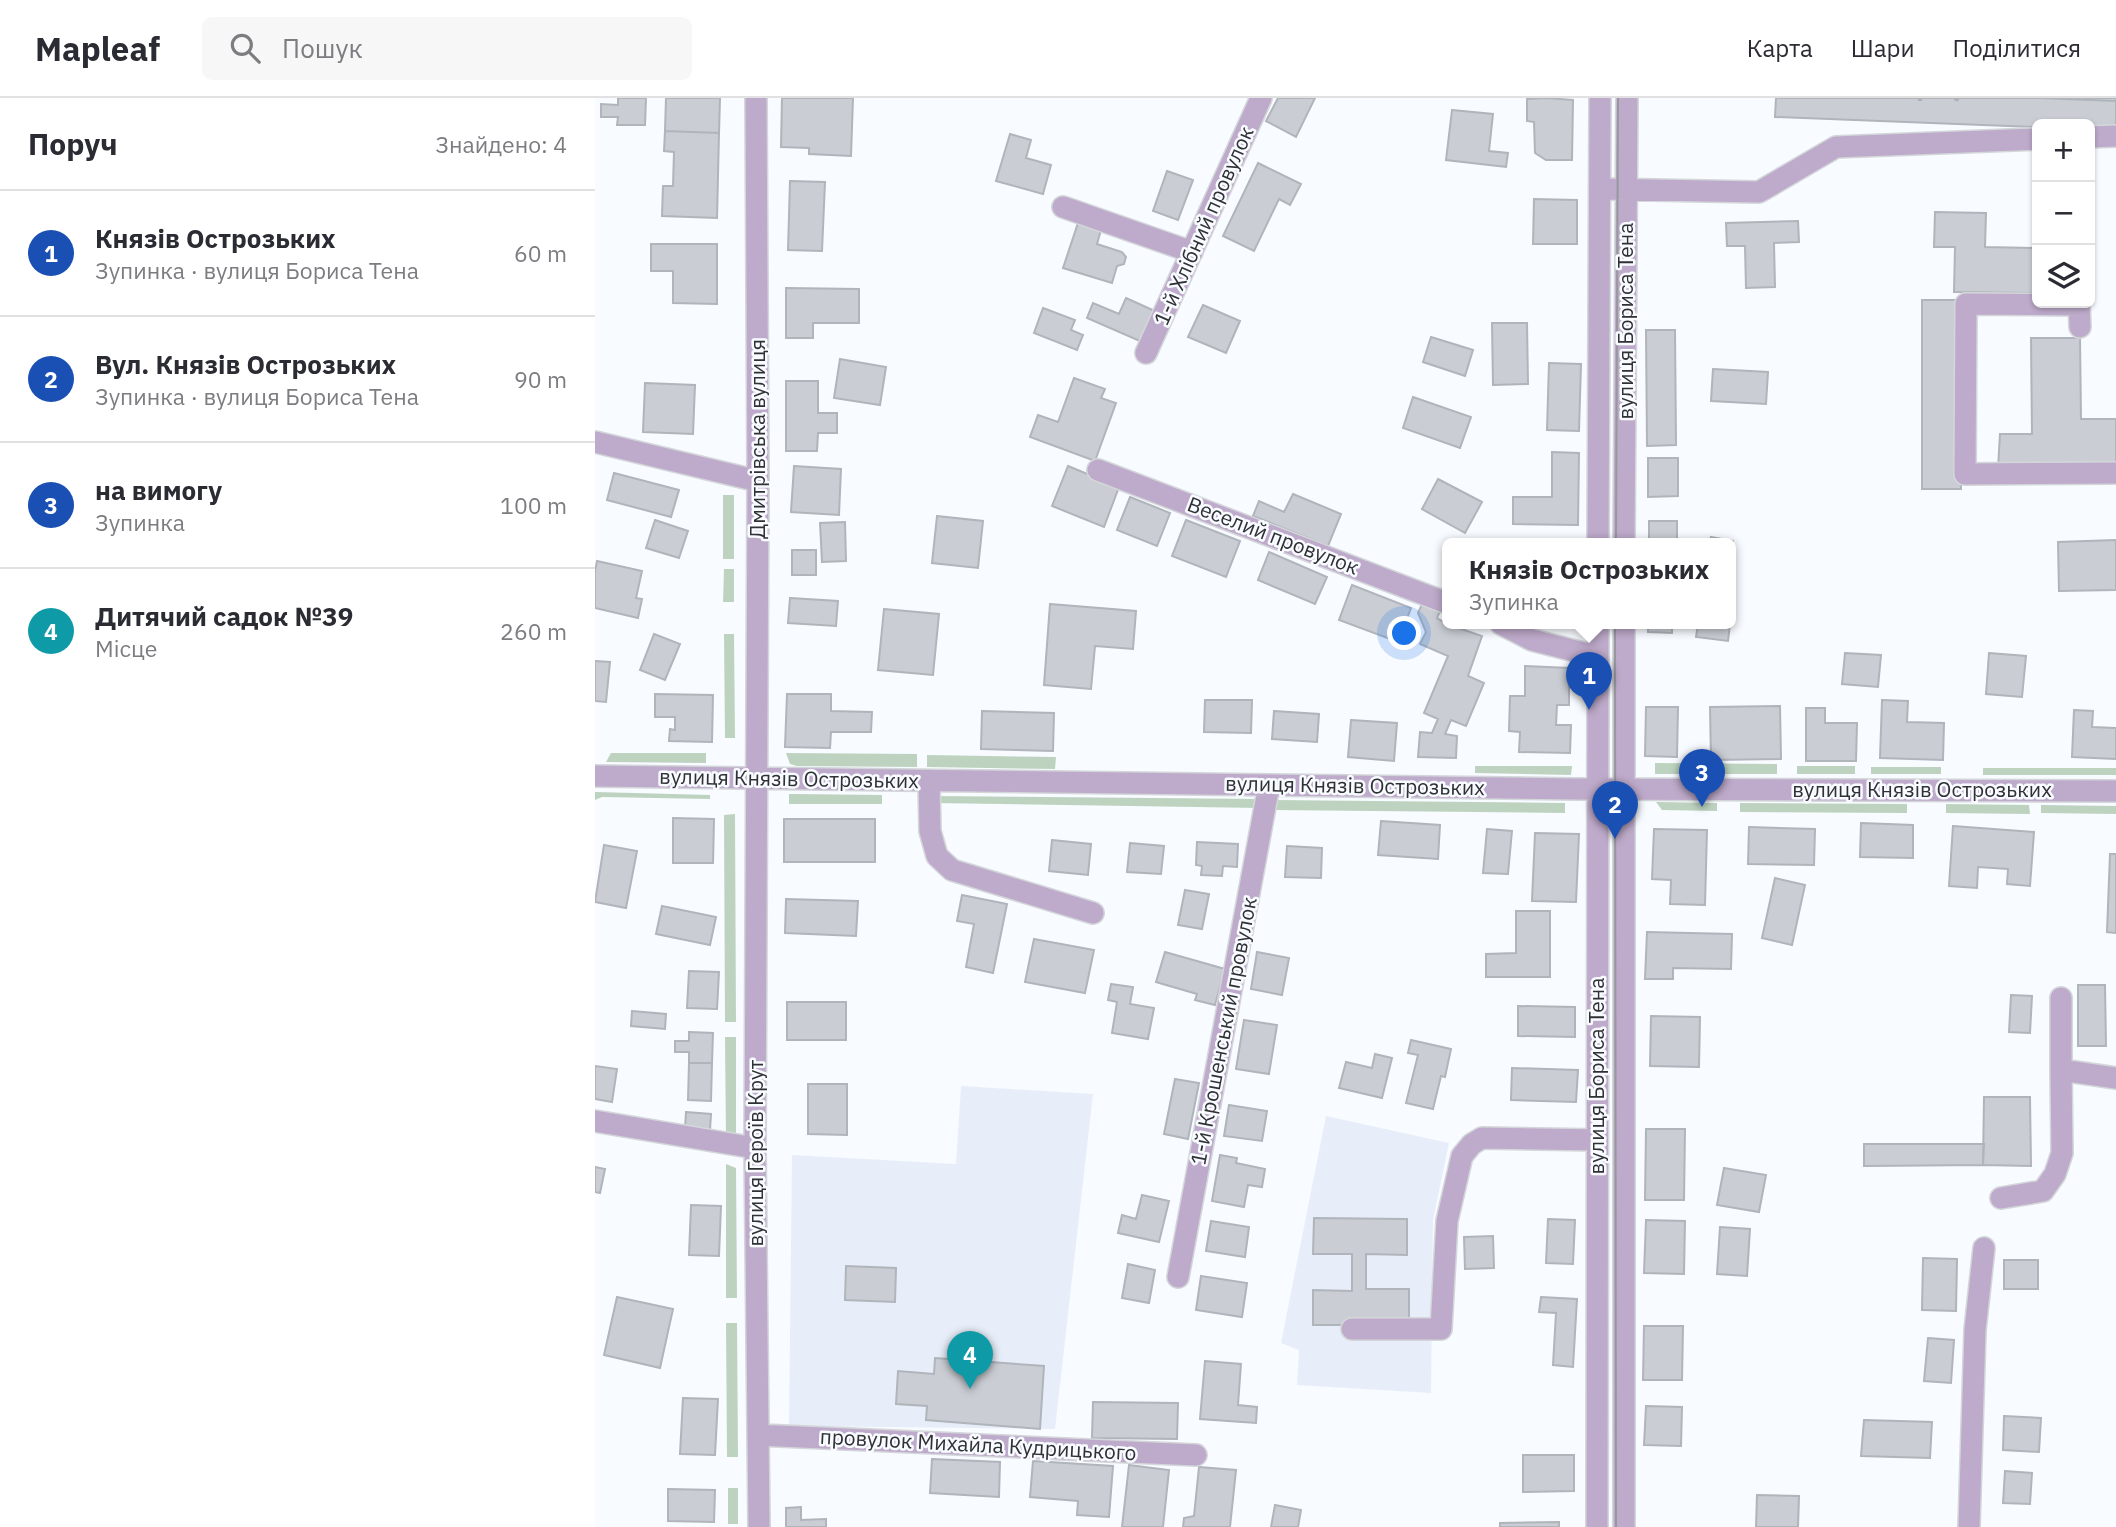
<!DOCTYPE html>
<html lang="uk">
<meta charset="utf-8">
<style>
:root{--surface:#fff;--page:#f7f7f7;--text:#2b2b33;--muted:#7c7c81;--line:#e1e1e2;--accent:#438994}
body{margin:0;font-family:"IBM Plex Sans",sans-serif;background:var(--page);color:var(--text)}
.controls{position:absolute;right:21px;top:21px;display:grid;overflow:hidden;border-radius:10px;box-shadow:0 2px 5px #0004}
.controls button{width:63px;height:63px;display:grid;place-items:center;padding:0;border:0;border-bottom:2px solid var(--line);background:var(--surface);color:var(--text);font:35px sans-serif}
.you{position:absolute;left:810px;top:536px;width:24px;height:24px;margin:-18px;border:5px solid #fff;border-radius:50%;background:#1a73e8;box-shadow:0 0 0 10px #1a73e833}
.badge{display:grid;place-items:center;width:46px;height:46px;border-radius:50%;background:var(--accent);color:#fff;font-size:23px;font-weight:700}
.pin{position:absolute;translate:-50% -58px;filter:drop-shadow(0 2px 4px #0008)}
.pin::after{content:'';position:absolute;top:37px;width:24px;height:21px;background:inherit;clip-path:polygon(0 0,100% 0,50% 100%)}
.popup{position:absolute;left:847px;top:440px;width:294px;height:91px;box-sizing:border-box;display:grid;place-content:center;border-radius:10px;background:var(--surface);filter:drop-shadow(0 2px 5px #0005);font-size:23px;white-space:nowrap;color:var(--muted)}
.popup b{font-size:26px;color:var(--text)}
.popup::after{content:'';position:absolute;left:50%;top:100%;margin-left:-14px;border:14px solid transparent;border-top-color:var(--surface)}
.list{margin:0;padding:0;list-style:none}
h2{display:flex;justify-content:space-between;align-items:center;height:91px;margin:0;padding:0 28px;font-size:30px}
h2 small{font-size:23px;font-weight:400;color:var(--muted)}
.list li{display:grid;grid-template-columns:46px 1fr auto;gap:21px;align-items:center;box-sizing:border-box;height:126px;padding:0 28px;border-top:2px solid var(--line)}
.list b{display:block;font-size:26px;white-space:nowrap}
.list p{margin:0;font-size:23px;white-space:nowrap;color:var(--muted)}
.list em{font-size:23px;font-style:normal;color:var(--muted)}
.icon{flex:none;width:38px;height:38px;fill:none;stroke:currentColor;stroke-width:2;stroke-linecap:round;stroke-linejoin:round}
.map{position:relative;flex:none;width:1521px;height:1429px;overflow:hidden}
header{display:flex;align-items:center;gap:42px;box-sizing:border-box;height:98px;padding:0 35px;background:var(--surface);border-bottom:2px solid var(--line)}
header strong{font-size:33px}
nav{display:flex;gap:38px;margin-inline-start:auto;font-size:24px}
.search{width:490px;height:63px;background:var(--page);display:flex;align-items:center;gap:18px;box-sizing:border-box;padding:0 24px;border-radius:10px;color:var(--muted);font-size:26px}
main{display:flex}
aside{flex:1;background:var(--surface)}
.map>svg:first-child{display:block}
.built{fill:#e8eef9}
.green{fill:#bdd3bf}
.building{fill:#caced4;stroke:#b0b4bb;stroke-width:2}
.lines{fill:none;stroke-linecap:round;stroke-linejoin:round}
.minor-casing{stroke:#d4d7da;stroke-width:24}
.path{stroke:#aeb1b4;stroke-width:4.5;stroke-dasharray:5 3.5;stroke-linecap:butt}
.minor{stroke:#beaaca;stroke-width:21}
.tram{stroke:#96989c;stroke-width:2}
.labels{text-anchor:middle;stroke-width:5;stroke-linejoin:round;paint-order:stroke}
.street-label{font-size:21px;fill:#303134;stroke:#f8fbff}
</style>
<header>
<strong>Mapleaf</strong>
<div class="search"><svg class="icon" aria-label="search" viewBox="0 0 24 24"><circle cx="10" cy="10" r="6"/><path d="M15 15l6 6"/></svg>Пошук</div>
<nav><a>Карта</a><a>Шари</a><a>Поділитися</a></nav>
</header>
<main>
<aside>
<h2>Поруч<small>Знайдено: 4</small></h2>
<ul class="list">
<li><span class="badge" style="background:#1a4fb4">1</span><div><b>Князів Острозьких</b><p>Зупинка · вулиця Бориса Тена</p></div><em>60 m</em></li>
<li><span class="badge" style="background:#1a4fb4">2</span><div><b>Вул. Князів Острозьких</b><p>Зупинка · вулиця Бориса Тена</p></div><em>90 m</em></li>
<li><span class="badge" style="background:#1a4fb4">3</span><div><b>на вимогу</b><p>Зупинка</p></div><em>100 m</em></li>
<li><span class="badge" style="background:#0f9aa8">4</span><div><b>Дитячий садок №39</b><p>Місце</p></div><em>260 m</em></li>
</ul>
</aside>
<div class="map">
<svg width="1521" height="1429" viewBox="0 0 1521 1429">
<rect width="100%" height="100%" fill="#f8fbff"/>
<path class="built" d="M366 988 498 996 460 1331 194 1328 197 1057 361 1066Z
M731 1018 854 1045 838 1122 836 1295 702 1287 704 1252 686 1245Z"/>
<path class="green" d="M128 397H139V461H128Z
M129 471H139V504H128Z
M129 536H139L140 640H130Z
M16 655H111V665L11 664Z
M191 655 322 656V669L202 668 195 666Z
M332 657 461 659 460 671 332 669Z
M1060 665 1182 666V676H1060Z
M880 668H977L976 677 880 675Z
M1202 668H1260V676H1202Z
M1276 669H1346V676H1276Z
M1388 670H1521V677H1388Z
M0 694 115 697V701L7 699 0 702Z
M194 696H199L287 697V706H194Z
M337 698 666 701 665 710 337 705Z
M677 702 970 705V715L676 712Z
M1061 704 1122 705V713L1067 712Z
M1145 705 1312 706V715L1145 714Z
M1351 706 1434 707 1435 716 1351 715Z
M1446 707 1521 708V716L1446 715Z
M140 716 141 924H130L129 717Z
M130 939H141V1040L131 1041Z
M131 1066 141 1070 142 1200H131Z
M131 1225H142L143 1359H132Z
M133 1390H143V1426H133Z"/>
<path class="building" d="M23 0H51L50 27H22L23 19H6V6L23 7Z
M71 0H125L124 35 70 33Z
M187 0H258L256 58 214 56V50L186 49Z
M683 0H720L701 39 671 23Z
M952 0 978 2 977 62H951L940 55 939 24 932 23V1Z
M1181 0H1444L1521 3V32L1495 31V26H1442V29L1180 19Z
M1444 0H1521V3Z
M857 12 898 16 894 53 913 55 911 69 851 62Z
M70 33 124 35 122 120 67 118 68 88H78L79 54 69 53Z
M415 36 436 42 431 60 456 67 448 96 401 83Z
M663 65 706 86 695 107 684 101 659 153 628 138Z
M572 73 598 82 583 122 558 113Z
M195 83 230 84 227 153 193 152Z
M939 101 982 102V146H938Z
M1340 114 1391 115 1390 149 1442 150V195L1359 194 1360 149H1339Z
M1203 123 1204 144 1179 145 1180 189 1151 190 1150 148H1132L1131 125Z
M483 125 506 132 502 146 527 154 531 159 529 166 522 168 517 185 468 170Z
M56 146H122V206L78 205V173H56Z
M191 190 264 191V225H218V240H191Z
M531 200 562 214 547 244 492 220 498 205 524 216Z
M1327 202H1365L1366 391H1327Z
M608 207 645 223 631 255 593 239Z
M448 210 480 222 476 232 488 237 482 252 439 235Z
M897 225H932L933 286 898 287Z
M1051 232H1080L1081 347 1052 348Z
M836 239 878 252 870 278 828 264Z
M1436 240H1485L1486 321H1521V370L1403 371 1405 336H1437Z
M245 261 291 269 285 307 239 300Z
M954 265 986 266 984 333 952 332Z
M1118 271 1173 274 1171 306 1116 303Z
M479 280 510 291 506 300 521 305 500 363 435 339 443 317 463 324Z
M191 283H223V315H242V335H223L222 353H191Z
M50 285 100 287 98 336 48 334Z
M818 299 876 319 865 350 808 330Z
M957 354 984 355 983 427 918 426V399H957Z
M1053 360H1083V398L1053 399Z
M199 368 246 371 244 417 196 414Z
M473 368 524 389 509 429 457 408Z
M19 375 84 392 76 419 12 402Z
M843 381 887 404 870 435 827 411Z
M698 396 746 416 733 448 658 418 664 403 689 414Z
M535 399 575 415 562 448 522 432Z
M342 418 388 423 383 470 337 465Z
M60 422 93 433 84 460 51 450Z
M591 422 645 443 631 479 577 458Z
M1054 423H1082V446H1092H1054Z
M250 424 251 463 227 464 225 425Z
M1116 439 1138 443 1136 459V446H1115Z
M1521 442V492L1464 493 1463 444Z
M197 452H221V477H197Z
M674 454 732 479 720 506 663 482Z
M2 463 47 473 41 500 47 501 43 520 0 510V473Z
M757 487 816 510 803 544 744 522Z
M195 500 243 503 241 528 193 525Z
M455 506 541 513 538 551 500 548 496 591 449 587Z
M827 506 845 513 842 520 852 526 887 538 873 578 889 585 871 628 856 622 850 636 862 638 861 660 823 659 825 634 837 635 843 621 829 615 853 558 825 546 831 534 823 515Z
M289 511 344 516 338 577 283 572Z
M1053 526H1077V535L1053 534Z
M1103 526H1135L1133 543 1101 539Z
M59 536 85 546 70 582 45 572Z
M1250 555 1286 557 1283 589 1247 586Z
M1394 555 1431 558 1427 599 1391 596Z
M0 563 15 564 11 604 0 603Z
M930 568 974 570V607H962L961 627H976L975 655 924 654 925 634 914 633 915 598H930Z
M60 596 118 597 117 644 74 643 75 631 80 632V619H60Z
M192 596H236V613L277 614 276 634H236L235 650 190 649Z
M610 602H657L656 635 609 634Z
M1287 602 1313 603 1312 624 1349 625 1348 662 1285 660Z
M1185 608 1186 661 1116 662 1115 609Z
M1051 609H1083L1082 659 1050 658Z
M1211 610H1230V625H1262L1261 663H1211Z
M1479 612 1498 613 1497 629 1521 630V661L1477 659Z
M387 613 459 615 458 653 386 651Z
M679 613 724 616 722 644 677 641Z
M756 622 802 625 799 663 753 659Z
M78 720 119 721 118 765H78Z
M189 721H280V764H189Z
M786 723 845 727 843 761 783 757Z
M1266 725 1318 727V760L1265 759Z
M1358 728 1439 734 1435 788 1412 786 1413 771 1383 769 1382 790 1354 788Z
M1154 729 1220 731 1219 767 1153 766Z
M892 731 917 733 913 776 888 775Z
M1059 731 1112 732 1110 807 1075 806 1076 782 1057 781Z
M940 735 984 736 981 804 937 803Z
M457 742 496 746 493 777 454 773Z
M602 744 643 746 642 769 628 768 627 778 606 777 607 768 601 767Z
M535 745 569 748 566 776 532 774Z
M9 747 42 753 31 810 0 804Z
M692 748 727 750 726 780 690 779Z
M1515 756H1521V835L1512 834Z
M1180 780 1210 787 1197 847 1167 840Z
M590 792 614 796 607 831 583 827Z
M367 797 412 806 398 875 371 869 379 826 362 823Z
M191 801 263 803 261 838 190 835Z
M67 808 121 819 115 847 61 836Z
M921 813H955V879H891V856L921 855Z
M1052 834 1137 836 1136 871 1078 870V881H1050Z
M439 841 499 852 490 895 430 884Z
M570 854 630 871 620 907 600 902 602 896 561 884Z
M662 854 694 860 687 897 656 891Z
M94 873 124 874 122 911 92 910Z
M516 886 538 889 535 906 559 910 553 941 517 935 522 904 513 902Z
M1483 887H1510L1511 948H1483Z
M1416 897 1437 898 1435 935 1414 934Z
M192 904H251V942H192Z
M923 908 980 909V939L923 938Z
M37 913 71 916 70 931 36 928Z
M1056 918 1105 919 1104 969 1055 968Z
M649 922 682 927 674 976 641 971Z
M94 934 118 935 117 965H94V954H80V943H94Z
M816 942 856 951 850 979 846 978 838 1011 811 1005 823 957 813 955Z
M780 956 797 960 787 1000 744 990 751 964 777 970Z
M94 965H117L116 1003 93 1002Z
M0 968 22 971 17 1004 0 1001Z
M917 970 983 972 981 1004 916 1002Z
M580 981 604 985 593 1041 569 1036Z
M213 986H252V1037L213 1036Z
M1389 999H1435L1436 1068 1388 1067Z
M634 1007 672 1013 667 1043 629 1038Z
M91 1014 116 1016 115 1032 90 1030Z
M1051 1031H1090L1089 1102H1050Z
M1269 1046H1389L1388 1067 1269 1068Z
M625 1057 642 1060 641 1065 670 1071 667 1089 653 1087 649 1109 617 1103Z
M0 1069 10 1071 5 1095 0 1094Z
M1129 1070 1171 1077 1164 1114 1122 1107Z
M547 1097 574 1103 564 1144 523 1135 527 1117 541 1121Z
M96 1107 126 1108 124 1158 94 1157Z
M719 1120 812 1121V1157L771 1156V1191H814V1227H718V1192L757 1193V1156H718Z
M953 1121 980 1122 978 1166 951 1165Z
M1051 1122 1090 1123 1089 1176 1049 1175Z
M616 1123 654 1129 650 1159 611 1153Z
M1125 1129 1155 1131 1152 1178 1122 1176Z
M898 1138 899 1170 870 1171 869 1139Z
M1328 1160 1362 1161 1361 1213 1327 1212Z
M1409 1162H1443V1191H1409Z
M533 1166 560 1172 554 1205 527 1200Z
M251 1168 301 1170 300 1204 250 1202Z
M606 1178 652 1185 647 1219 601 1212Z
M22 1199 78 1211 65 1270 9 1257Z
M946 1199 982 1201 978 1269 958 1267 961 1215 944 1214Z
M1049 1228H1088L1087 1282H1048Z
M1333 1240 1359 1242 1356 1285 1329 1283Z
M340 1260 449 1268 445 1331 331 1322 332 1308 301 1306 303 1273 339 1276Z
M610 1263 646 1266 643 1307 662 1309 661 1325 605 1321Z
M88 1300 123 1301 120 1357 85 1356Z
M498 1304 583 1305 582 1341 497 1340Z
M1051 1308 1087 1309 1086 1348 1049 1347Z
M1409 1318 1446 1320 1444 1354 1408 1352Z
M1269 1322 1337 1324 1335 1360 1266 1358Z
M928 1357H979V1393L928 1394Z
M337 1361 405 1364 404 1399 335 1395Z
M438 1363 518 1368 514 1419 482 1417 483 1403 435 1399Z
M534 1367 574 1372 568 1429H527Z
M604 1369 641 1372 635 1429H588L589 1420 599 1418Z
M1410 1373 1437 1375 1435 1406 1408 1405Z
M73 1391 120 1392 119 1424 73 1423Z
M1162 1397 1204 1398 1203 1429H1161Z
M680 1407 706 1412 703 1429H676Z
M206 1409V1422L231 1421V1429H191V1410Z
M964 1424V1429H905V1425Z"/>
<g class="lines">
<g class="minor-casing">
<path id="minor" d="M161 0 163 383 160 1050 164 1429
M1495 39 1521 38
M1005 91 1164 94 1241 49 1442 41
M468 109 597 154
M1484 205 1485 229
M1483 207 1371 206 1370 376 1521 375
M551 255 666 0
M0 344 163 383
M503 372 852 505
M1003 446 1005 0
M1029 446 1032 0
M906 526 937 542 988 555 1003 561
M0 678 979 691 1521 693
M334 684 335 733 342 758 357 772 498 815
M1466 972V900
M0 1023 160 1050
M1406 1100 1448 1093 1460 1076 1467 1055 1466 972 1521 980
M583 1179 674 687
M757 1231H846L852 1123 867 1058 877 1046 887 1040 1002 1042
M164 1337 601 1357
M1002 1429 1003 526
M1029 1429V526
M1374 1429 1380 1232 1389 1150"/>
</g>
<path class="path" d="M1325 3V0
M1361 3 1362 0"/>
<use href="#minor" class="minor"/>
<path class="tram" d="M1021 446 1023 0
M1020 526 1021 1429"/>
</g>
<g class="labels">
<g class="street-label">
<text transform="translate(609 128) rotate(-66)" y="7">1-й Хлібний провулок</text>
<text transform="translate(1031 223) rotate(-90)" y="7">вулиця Бориса Тена</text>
<text transform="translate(163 341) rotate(-90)" y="7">Дмитрівська вулиця</text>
<text transform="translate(678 438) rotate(21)" y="7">Веселий провулок</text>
<text transform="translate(194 681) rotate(1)" y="7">вулиця Князів Острозьких</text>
<text transform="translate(760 688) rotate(1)" y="7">вулиця Князів Острозьких</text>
<text x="1327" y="699">вулиця Князів Острозьких</text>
<text transform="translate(629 933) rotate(-79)" y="7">1-й Крошенський провулок</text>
<text transform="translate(1002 978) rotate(-90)" y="7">вулиця Бориса Тена</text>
<text transform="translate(161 1055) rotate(-90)" y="7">вулиця Героїв Крут</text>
<text transform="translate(383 1347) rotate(3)" y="7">провулок Михайла Кудрицького</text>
</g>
</g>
</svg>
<div class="controls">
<button>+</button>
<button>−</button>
<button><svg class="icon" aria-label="layers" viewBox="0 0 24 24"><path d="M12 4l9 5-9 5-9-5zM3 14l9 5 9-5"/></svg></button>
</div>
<div class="you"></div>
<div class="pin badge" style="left:994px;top:612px;background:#1a4fb4">1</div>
<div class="popup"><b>Князів Острозьких</b>Зупинка</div>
<div class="pin badge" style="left:1020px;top:741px;background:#1a4fb4">2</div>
<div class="pin badge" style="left:1107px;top:709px;background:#1a4fb4">3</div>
<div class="pin badge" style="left:375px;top:1291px;background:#0f9aa8">4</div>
</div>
</main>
